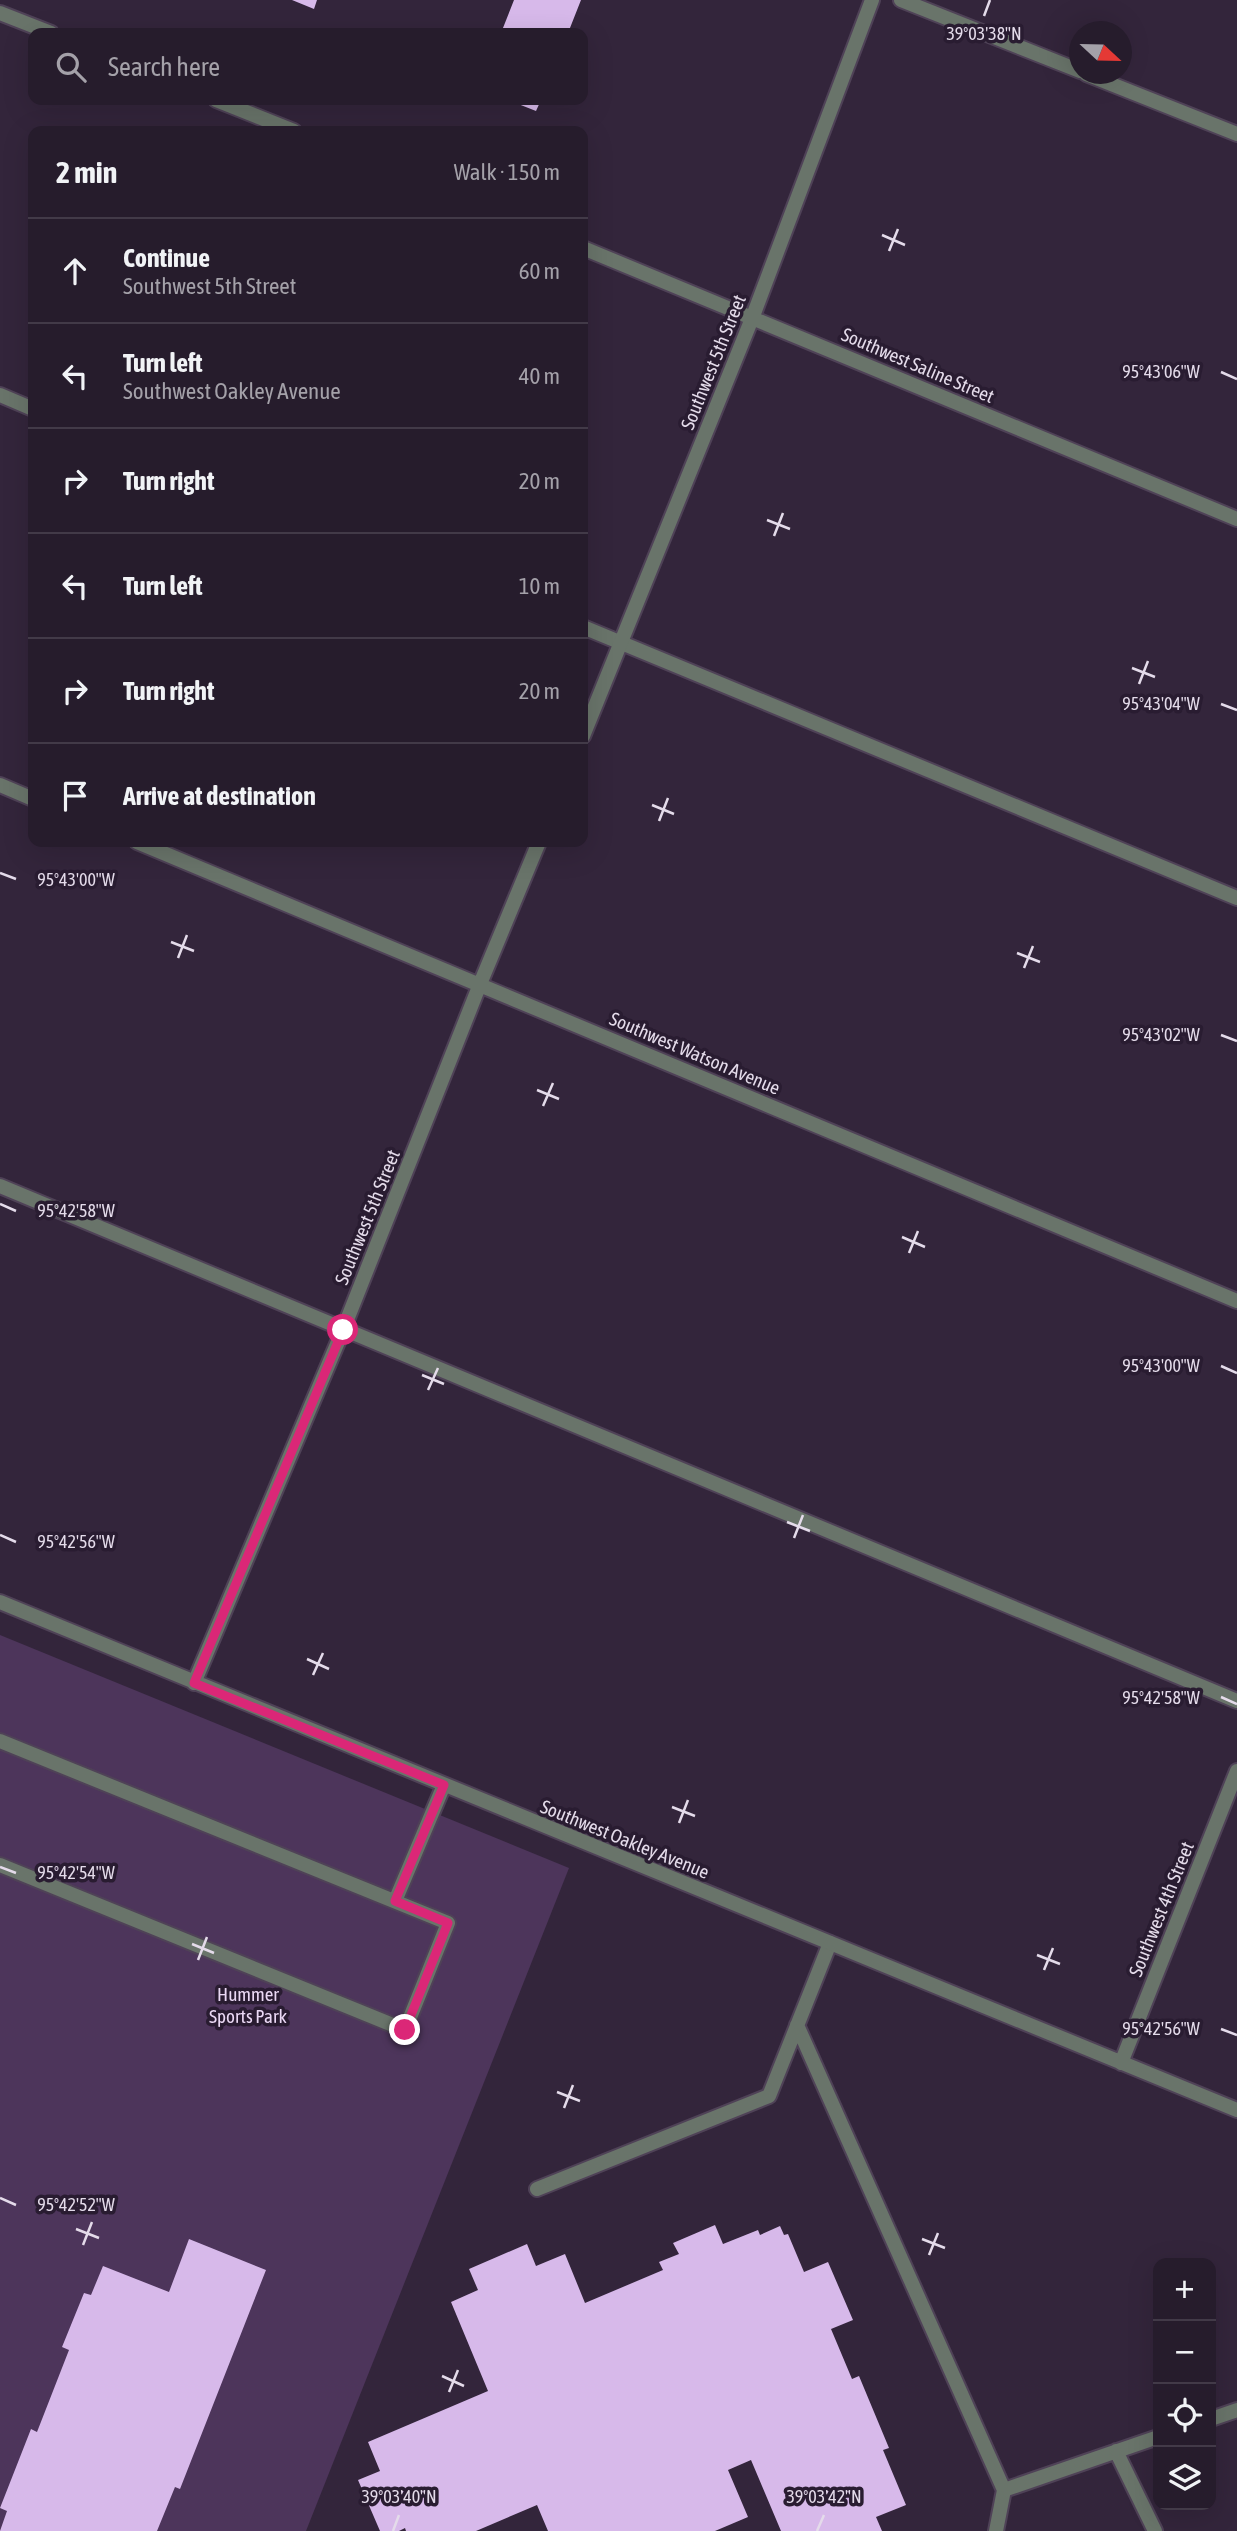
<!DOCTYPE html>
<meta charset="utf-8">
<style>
:root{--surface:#261c2c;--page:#322938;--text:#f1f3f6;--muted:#a4a1a9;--line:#423a48}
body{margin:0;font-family:"Asap Condensed",sans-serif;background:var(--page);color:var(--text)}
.controls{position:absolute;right:21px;bottom:21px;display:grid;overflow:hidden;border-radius:14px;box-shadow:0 7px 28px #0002}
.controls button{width:63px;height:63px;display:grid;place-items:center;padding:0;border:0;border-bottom:2px solid var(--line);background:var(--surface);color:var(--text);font:35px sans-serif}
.compass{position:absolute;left:1069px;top:21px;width:63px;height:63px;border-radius:50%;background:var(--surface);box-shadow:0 7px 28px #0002;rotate:112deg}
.stop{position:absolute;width:21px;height:21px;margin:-16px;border:5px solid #db2777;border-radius:50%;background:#fff}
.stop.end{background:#db2777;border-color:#fff;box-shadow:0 2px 7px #0008}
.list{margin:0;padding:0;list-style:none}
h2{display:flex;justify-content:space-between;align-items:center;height:91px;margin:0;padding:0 28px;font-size:30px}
h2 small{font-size:23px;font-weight:400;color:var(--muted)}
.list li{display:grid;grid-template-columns:46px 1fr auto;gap:21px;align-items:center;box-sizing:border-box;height:105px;padding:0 28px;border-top:2px solid var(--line)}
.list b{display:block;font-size:26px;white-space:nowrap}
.list p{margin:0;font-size:23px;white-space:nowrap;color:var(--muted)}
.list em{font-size:23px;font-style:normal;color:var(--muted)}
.icon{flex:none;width:38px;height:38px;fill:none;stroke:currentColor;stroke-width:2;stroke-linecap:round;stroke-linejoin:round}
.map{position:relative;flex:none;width:1237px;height:2531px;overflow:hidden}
.search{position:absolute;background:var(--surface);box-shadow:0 7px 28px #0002;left:28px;top:28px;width:560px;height:77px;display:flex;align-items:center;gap:18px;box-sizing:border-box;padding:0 24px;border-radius:14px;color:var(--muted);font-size:26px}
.panel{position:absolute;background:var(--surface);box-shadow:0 7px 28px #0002;left:28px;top:126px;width:560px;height:721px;border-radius:14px}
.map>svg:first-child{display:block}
.green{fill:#4d355b}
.building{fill:#d7b9ea}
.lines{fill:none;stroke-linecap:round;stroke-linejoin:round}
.lane-casing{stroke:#4f4257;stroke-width:18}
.street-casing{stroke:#4f4257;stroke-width:18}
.lane{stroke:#69746a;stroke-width:14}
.street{stroke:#69746a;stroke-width:14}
.route{stroke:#db2777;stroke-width:9}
.ticks{fill:none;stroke:#e4dbea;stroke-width:2.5}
.labels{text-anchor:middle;stroke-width:7;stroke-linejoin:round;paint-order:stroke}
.street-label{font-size:19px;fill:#e4dbea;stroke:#291c31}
.park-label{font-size:19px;fill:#ebd9f5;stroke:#291c31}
.ticks-label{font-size:18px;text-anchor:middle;fill:#e4dbea;stroke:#291c31;stroke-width:7;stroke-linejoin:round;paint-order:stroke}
</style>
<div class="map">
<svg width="1237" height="2531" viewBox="0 0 1237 2531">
<rect width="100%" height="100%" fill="#33253b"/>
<path class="green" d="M0 1635 569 1868 306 2531H0Z"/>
<path class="building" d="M292 0H317L314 9Z
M514 0H581L568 33H501Z
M508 100H541L536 111Z
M715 2225 723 2244 758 2230 760 2235 780 2226 784 2235 788 2234 804 2272 828 2262 853 2320 831 2329 852 2379 859 2376 889 2448 883 2450 906 2505 876 2517 882 2531H781L751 2460 728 2470 748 2517 715 2531H548L537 2505 476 2531H406L405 2528 399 2531H380L358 2480 380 2471 368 2442 488 2391 451 2302 478 2290 469 2269 527 2244 536 2266 565 2254 585 2303 663 2270 659 2262 679 2254 673 2243Z
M189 2239 266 2270 180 2489 175 2487 157 2531H0L7 2511 0 2508 31 2429 37 2432 69 2350 62 2347 84 2293 91 2295 103 2266 169 2292Z"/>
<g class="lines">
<g class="lane-casing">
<path id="lane" d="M901 0 1080 71
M1086 74 1237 134
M0 395 33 409
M583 627 1237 898
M0 1186 1237 1701
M0 1741 448 1923 405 2030 0 1865
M395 1901 444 1785
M797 2025 1004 2490 996 2531
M537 2189 769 2096 830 1943
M1211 2419 1237 2410
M1116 2451 1155 2531
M1004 2490 1158 2437"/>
</g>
<g class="street-casing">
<path id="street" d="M0 13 51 33
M216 100 294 131
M583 248 1237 519
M583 736 753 316 872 0
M0 785 33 799
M137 842 1237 1301
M0 1602 1237 2110
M194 1683 343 1330 480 984 539 842
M1121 2063 1237 1771"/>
</g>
<use href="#lane" class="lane"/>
<use href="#street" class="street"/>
</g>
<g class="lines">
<path class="route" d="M343 1330 194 1683 444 1785 395 1901 448 1923 405 2030"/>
</g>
<path class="ticks" d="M984 16 990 0M882 235 905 245M889 251 898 229M1221 372 1237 379M767 520 790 529M774 536 783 513M1132 668 1155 677M1139 684 1148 661M1221 704 1237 710M652 805 674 814M659 821 668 798M0 873 16 879M171 942 194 951M1017 953 1040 962M178 958 187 935M1024 968 1033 946M1221 1035 1237 1041M537 1090 559 1099M543 1106 553 1083M0 1204 16 1211M902 1237 925 1247M909 1253 918 1231M1221 1366 1237 1373M422 1375 444 1384M428 1390 438 1368M787 1522 810 1531M0 1535 16 1542M794 1538 803 1515M307 1659 329 1669M313 1675 323 1653M1221 1697 1237 1704M672 1807 695 1816M679 1823 688 1800M0 1867 16 1873M192 1944 214 1953M1037 1955 1060 1964M198 1960 207 1937M1044 1970 1053 1948M1221 2029 1237 2035M557 2092 580 2101M564 2108 573 2085M0 2198 16 2205M76 2229 99 2238M922 2239 945 2248M83 2245 92 2222M929 2255 938 2233M442 2376 464 2386M449 2392 458 2370M393 2531 399 2515M817 2531 824 2515"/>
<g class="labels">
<g class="street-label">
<text transform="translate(713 362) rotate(-68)" y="7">Southwest 5th Street</text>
<text transform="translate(918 365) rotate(23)" y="7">Southwest Saline Street</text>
<text transform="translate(695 1053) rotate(23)" y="7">Southwest Watson Avenue</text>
<text transform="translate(367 1217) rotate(-68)" y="7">Southwest 5th Street</text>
<text transform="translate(625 1839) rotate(22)" y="7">Southwest Oakley Avenue</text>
<text transform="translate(1161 1909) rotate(-68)" y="7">Southwest 4th Street</text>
</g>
<g class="park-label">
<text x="248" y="2001">Hummer<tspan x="248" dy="22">Sports Park</tspan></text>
</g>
</g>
<g class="ticks-label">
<text x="984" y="40">39°03'38"N</text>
<text x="1161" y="378">95°43'06"W</text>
<text x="1161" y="710">95°43'04"W</text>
<text x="76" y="886">95°43'00"W</text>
<text x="1161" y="1041">95°43'02"W</text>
<text x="76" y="1217">95°42'58"W</text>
<text x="1161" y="1372">95°43'00"W</text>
<text x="76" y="1548">95°42'56"W</text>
<text x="1161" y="1704">95°42'58"W</text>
<text x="76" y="1879">95°42'54"W</text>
<text x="1161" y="2035">95°42'56"W</text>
<text x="76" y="2211">95°42'52"W</text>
<text x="399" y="2503">39°03'40"N</text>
<text x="824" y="2503">39°03'42"N</text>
</g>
</svg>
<div class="controls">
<button>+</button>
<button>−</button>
<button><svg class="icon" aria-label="locate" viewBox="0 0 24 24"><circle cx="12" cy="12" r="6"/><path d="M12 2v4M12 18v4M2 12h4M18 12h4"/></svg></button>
<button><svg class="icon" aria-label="layers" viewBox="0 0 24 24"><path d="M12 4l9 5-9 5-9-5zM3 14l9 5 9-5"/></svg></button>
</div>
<svg class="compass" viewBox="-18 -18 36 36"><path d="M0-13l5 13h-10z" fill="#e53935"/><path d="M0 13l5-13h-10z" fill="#a4a1a9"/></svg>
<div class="stop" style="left:343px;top:1330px"></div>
<div class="stop end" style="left:405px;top:2030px"></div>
<div class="search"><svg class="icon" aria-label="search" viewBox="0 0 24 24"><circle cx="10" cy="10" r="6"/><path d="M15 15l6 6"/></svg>Search here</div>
<section class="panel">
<h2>2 min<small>Walk · 150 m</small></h2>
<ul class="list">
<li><svg class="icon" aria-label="ahead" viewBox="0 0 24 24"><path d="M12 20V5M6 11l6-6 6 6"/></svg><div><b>Continue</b><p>Southwest 5th Street</p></div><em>60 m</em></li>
<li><svg class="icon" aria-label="left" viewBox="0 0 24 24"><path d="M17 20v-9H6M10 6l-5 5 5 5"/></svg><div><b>Turn left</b><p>Southwest Oakley Avenue</p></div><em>40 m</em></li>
<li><svg class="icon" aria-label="right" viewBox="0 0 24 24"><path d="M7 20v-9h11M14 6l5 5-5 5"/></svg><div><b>Turn right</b></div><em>20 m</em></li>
<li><svg class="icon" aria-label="left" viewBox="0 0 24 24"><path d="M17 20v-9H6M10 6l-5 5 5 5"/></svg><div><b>Turn left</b></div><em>10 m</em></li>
<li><svg class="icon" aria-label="right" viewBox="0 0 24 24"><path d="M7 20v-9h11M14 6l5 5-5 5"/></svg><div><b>Turn right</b></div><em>20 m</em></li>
<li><svg class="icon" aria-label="arrive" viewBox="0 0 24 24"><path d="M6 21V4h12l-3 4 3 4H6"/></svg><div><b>Arrive at destination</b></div></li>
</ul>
</section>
</div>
